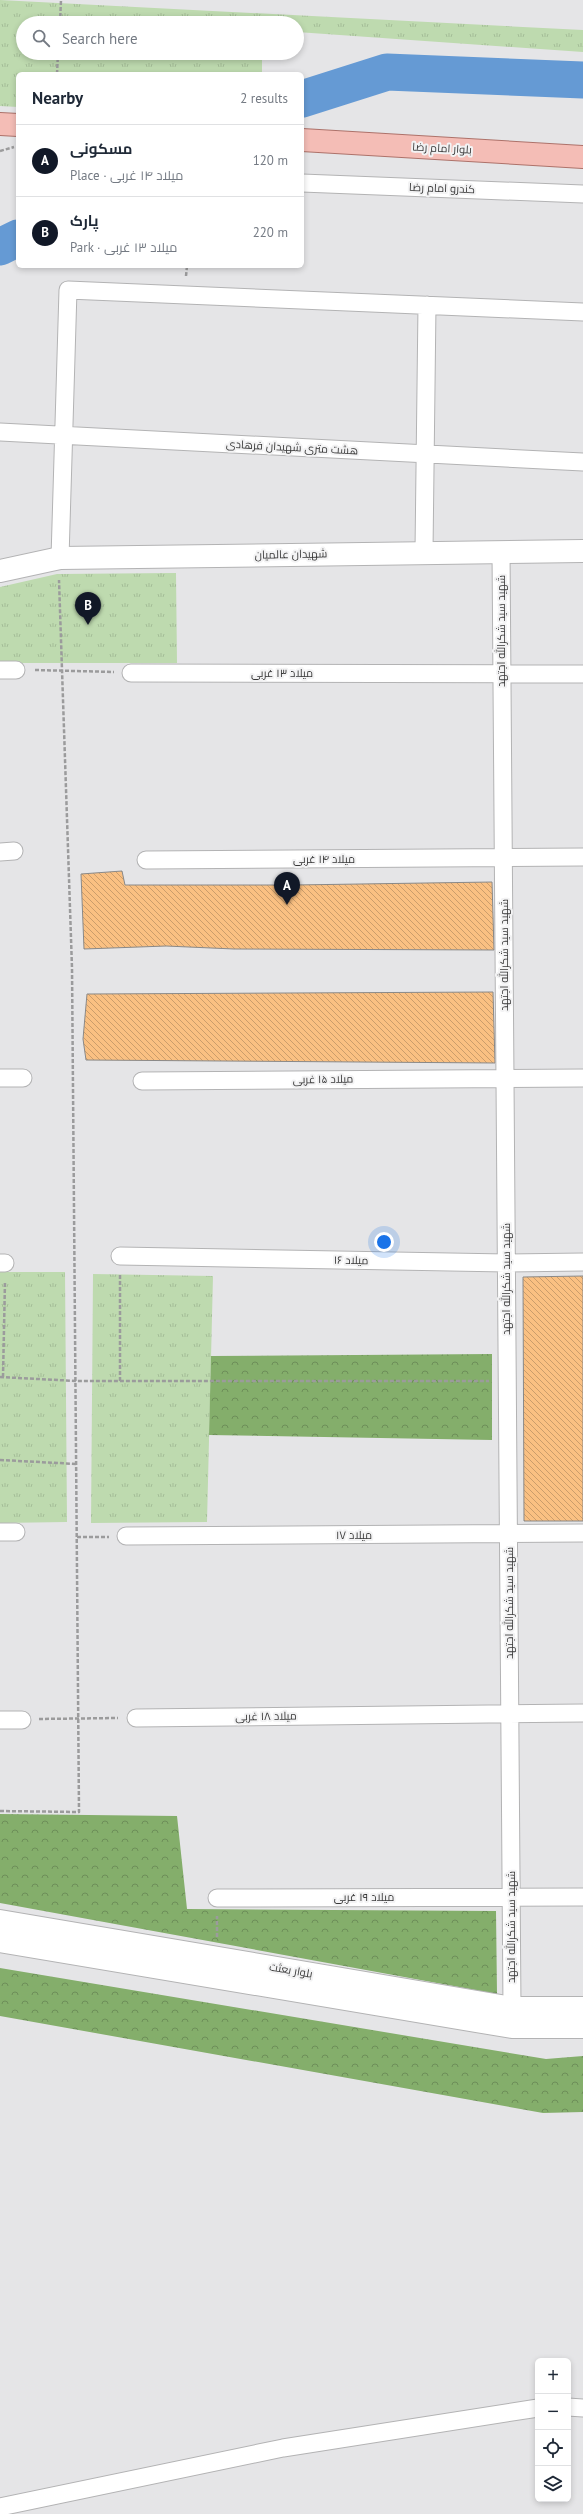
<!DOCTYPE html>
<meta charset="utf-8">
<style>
:root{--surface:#fff;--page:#f6f6f7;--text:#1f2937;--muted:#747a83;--line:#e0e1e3;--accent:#111827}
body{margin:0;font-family:"PT Sans",Cairo,sans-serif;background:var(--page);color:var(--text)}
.controls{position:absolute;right:12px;bottom:12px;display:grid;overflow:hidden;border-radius:6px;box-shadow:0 2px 6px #0003}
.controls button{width:36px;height:36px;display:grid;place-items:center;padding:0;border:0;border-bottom:1px solid var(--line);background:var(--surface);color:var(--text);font:20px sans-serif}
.you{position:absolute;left:384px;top:1242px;width:14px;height:14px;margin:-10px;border:3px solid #fff;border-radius:50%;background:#1a73e8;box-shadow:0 0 0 6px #1a73e833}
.badge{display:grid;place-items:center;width:26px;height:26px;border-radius:50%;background:var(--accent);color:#fff;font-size:13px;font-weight:700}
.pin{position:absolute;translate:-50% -33px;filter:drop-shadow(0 1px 2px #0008)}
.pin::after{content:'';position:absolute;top:21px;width:14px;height:12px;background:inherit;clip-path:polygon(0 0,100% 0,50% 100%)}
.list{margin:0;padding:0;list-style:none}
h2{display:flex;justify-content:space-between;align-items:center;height:52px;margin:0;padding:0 16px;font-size:17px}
h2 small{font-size:13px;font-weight:400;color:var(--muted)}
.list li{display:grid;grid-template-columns:26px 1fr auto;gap:12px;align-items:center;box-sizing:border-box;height:72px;padding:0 16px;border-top:1px solid var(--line)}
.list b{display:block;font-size:15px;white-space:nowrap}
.list p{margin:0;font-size:13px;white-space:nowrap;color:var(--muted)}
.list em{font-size:13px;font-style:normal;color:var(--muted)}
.icon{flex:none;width:22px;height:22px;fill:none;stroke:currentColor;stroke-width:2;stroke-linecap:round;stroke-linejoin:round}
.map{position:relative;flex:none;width:583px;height:2514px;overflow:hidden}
.search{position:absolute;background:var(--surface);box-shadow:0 2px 6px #0003;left:16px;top:16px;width:288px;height:44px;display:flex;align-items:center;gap:10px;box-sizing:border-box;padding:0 14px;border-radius:22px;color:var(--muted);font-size:15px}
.panel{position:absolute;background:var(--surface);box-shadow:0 2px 6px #0003;left:16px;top:72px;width:288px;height:196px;border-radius:6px}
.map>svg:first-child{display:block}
.grass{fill:url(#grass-tufts)}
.forest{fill:url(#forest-crowns)}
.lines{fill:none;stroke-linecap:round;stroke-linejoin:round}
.river{stroke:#659ad4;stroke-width:37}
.building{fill:url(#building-back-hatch);stroke:#8a8988}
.minor-casing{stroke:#b3b3b4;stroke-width:19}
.tertiary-casing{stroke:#b3b3b4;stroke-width:24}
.secondary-casing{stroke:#b3b3b4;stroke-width:24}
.primary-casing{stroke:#ad726a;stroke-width:24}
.path{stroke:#9b9b9c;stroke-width:2.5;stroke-dasharray:4 2;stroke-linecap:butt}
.minor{stroke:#fff;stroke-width:17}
.tertiary{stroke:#fff;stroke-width:22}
.secondary{stroke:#fff;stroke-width:22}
.primary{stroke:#f4bdb6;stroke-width:22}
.labels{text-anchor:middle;stroke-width:4;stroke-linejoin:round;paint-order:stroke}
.street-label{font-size:11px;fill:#373737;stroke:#f3f3f4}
</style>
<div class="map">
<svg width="583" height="2514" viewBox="0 0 583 2514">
<defs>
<pattern id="grass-tufts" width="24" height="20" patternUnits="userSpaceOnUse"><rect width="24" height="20" fill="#bedaaf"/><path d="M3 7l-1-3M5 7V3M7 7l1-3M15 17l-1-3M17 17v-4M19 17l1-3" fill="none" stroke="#a4bc97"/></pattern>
<pattern id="forest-crowns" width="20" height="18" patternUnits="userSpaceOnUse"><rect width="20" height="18" fill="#84ae6b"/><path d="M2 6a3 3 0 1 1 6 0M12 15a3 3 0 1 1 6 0" fill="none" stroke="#6d8e59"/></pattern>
<pattern id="building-back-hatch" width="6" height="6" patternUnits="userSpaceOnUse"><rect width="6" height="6" fill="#fac082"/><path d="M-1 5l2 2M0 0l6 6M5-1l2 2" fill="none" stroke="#cb9d6b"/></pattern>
</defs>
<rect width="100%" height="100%" fill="#e5e5e7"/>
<path class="grass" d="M0 0 583 30V52L297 32V23H23V53H262V74H18V107L0 106Z
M176 573 177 663H0V587L57 574Z
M0 1272H65L67 1522 0 1523Z
M93 1274 213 1276 207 1522 91 1523Z"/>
<path class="forest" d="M492 1354V1440L209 1435 211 1356Z
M0 1814 177 1816 187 1909 496 1911 497 1994 0 1903Z
M0 1968 546 2059 583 2056V2112L543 2113 0 2016Z"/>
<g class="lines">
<path class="river" d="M302 99 387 72 583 80
M0 247 18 238"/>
</g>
<path class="building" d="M122 871 125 885H294L492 882 494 950 234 949 166 946 84 949 81 874Z
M493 992 495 1063 86 1060 83 1039 87 994Z
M583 1276V1521H524L523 1277Z"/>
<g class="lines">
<g class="minor-casing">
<path id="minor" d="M302 183 583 194
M0 432 583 462
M424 551 427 305
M501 551 512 2008
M60 558 68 290 583 312
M0 670H16
M131 673 583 674
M0 852 14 851
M146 860 583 857
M0 1078H23
M142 1081 583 1078
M120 1256 506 1263 583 1262
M0 1263H5
M0 1532H16
M126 1536 583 1533
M136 1718 583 1713
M0 1720H22
M217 1898 583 1897
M568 2407 583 2408
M0 2507 283 2448 538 2408"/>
</g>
<g class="tertiary-casing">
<path id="tertiary" d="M0 571 60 558 583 551"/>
</g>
<g class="secondary-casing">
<path id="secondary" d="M0 1921 512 2008H583
M0 1941 512 2027H583"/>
</g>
<g class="primary-casing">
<path id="primary" d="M0 124 18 125
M302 140 583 157"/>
</g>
<path class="path" d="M60 23 61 0
M57 74 58 53
M0 151 14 147
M186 276 187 266
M35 670 114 672
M0 1377 76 1381H489
M3 1377 5 1281
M120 1381V1274
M0 1460 77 1464
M77 1537H109
M39 1719 118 1718
M0 1811 79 1812 72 968 59 580
M217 1937V1916"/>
<use href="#minor" class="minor"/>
<use href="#tertiary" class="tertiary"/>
<use href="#secondary" class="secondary"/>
<use href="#primary" class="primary"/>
</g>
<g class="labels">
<g class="street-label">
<text transform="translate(442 148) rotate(3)" y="4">بلوار امام رضا</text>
<text transform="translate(442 188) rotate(2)" y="4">کندرو امام رضا</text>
<text transform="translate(292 447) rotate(3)" y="4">هشت متری شهیدان فرهادی</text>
<text transform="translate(291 554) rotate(-1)" y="4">شهیدان عالمیان</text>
<text transform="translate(501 631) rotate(-90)" y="4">شهید سید شکرالله اجتهد</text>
<text x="282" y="677">میلاد ۱۳ غربی</text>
<text x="324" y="863">میلاد ۱۴ غربی</text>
<text transform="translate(504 955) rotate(-90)" y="4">شهید سید شکرالله اجتهد</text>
<text transform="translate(323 1079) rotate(-1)" y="4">میلاد ۱۵ غربی</text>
<text transform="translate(351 1260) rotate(1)" y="4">میلاد ۱۶</text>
<text transform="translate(506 1279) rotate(-90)" y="4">شهید سید شکرالله اجتهد</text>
<text x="354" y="1539">میلاد ۱۷</text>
<text transform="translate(509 1603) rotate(-90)" y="4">شهید سید شکرالله اجتهد</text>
<text transform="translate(266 1716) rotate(-1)" y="4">میلاد ۱۸ غربی</text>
<text x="364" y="1901">میلاد ۱۹ غربی</text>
<text transform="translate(511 1927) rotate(-90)" y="4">شهید سید شکرالله اجتهد</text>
<text transform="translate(291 1970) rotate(10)" y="4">بلوار بعثت</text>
</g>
</g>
</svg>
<div class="controls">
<button>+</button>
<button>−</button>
<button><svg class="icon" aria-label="locate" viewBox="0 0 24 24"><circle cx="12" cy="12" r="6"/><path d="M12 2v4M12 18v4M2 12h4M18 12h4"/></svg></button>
<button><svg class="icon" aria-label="layers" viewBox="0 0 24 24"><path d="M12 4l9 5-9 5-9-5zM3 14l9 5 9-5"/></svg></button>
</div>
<div class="you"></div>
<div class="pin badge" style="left:287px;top:905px">A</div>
<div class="pin badge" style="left:88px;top:625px">B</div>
<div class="search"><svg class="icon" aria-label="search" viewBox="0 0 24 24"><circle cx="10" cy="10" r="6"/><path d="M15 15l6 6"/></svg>Search here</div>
<section class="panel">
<h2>Nearby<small>2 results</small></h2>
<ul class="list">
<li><span class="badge">A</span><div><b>مسکونی</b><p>Place · میلاد ۱۴ غربی</p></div><em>120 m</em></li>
<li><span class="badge">B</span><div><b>پارک</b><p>Park · میلاد ۱۳ غربی</p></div><em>220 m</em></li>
</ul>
</section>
</div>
